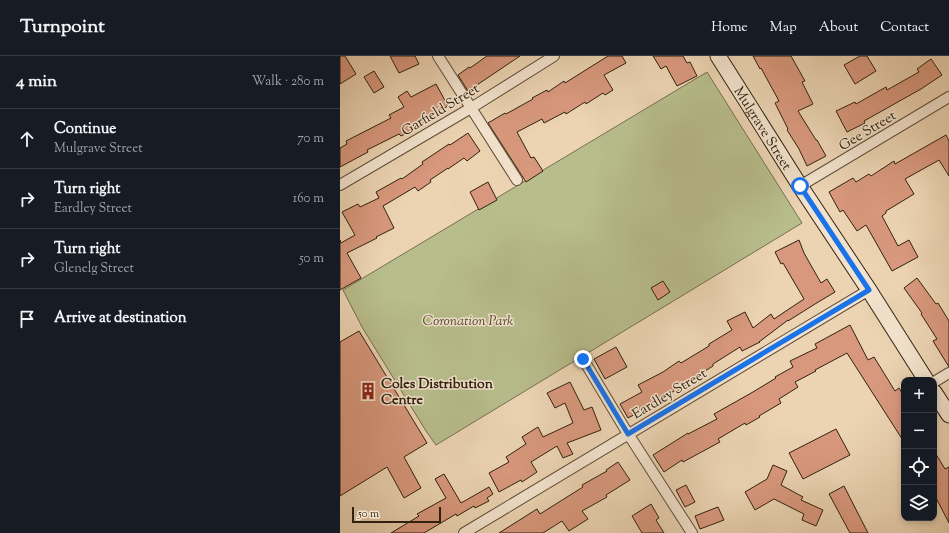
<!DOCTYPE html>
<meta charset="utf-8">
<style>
:root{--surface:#171b24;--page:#20242c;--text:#f1f3f6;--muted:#9ea1a6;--line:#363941}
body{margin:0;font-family:"Sorts Mill Goudy",serif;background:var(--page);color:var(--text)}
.controls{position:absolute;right:12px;bottom:12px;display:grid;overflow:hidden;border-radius:8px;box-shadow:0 2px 6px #0003}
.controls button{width:36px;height:36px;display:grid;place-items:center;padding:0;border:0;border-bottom:1px solid var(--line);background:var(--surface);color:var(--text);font:20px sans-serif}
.scale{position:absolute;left:12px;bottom:10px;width:89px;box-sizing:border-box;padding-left:4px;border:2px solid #31210f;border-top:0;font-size:11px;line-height:14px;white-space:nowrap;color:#31210f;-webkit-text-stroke:3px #f3e3ce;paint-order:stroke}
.stop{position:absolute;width:12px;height:12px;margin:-9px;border:3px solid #1a73e8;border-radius:50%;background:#fff}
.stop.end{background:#1a73e8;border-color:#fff;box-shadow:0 1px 4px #0008}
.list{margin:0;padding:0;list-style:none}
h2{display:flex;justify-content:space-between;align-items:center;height:52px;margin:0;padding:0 16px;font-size:17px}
h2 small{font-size:13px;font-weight:400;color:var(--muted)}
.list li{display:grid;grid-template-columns:26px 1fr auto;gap:12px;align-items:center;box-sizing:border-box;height:60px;padding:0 16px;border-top:1px solid var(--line)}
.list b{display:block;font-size:15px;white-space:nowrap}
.list p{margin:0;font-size:13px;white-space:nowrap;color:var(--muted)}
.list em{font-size:13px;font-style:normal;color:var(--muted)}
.icon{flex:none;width:22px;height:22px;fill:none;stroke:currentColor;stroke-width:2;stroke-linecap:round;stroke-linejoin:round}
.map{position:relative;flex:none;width:609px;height:477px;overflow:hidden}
header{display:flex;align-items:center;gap:24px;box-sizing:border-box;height:56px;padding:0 20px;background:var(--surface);border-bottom:1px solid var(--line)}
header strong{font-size:19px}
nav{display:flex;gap:22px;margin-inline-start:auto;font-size:14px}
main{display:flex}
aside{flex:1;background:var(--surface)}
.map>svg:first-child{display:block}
.green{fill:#b8bd8c;stroke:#746f4e}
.building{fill:#d8987d;stroke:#31210f}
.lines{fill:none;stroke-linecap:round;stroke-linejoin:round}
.street-casing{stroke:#604e38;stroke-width:12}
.secondary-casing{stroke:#31210f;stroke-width:17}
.street{stroke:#f3e3ce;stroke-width:10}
.secondary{stroke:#f3e3ce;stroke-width:15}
.route{stroke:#1a73e8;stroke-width:5}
.labels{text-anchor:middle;stroke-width:3;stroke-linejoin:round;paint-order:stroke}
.street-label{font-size:14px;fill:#31210f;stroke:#f3e3ce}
.park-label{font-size:14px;font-style:italic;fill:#53482e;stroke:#f3e3ce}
.poi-label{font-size:14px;font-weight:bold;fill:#31210f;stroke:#f3e3ce;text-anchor:start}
</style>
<header>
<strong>Turnpoint</strong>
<nav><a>Home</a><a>Map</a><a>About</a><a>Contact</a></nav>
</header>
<main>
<aside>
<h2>4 min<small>Walk · 280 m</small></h2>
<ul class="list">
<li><svg class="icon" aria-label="ahead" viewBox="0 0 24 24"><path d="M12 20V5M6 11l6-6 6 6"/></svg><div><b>Continue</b><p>Mulgrave Street</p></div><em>70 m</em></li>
<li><svg class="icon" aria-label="right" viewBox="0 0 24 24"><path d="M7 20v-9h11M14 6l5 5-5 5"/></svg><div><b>Turn right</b><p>Eardley Street</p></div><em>160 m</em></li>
<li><svg class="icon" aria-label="right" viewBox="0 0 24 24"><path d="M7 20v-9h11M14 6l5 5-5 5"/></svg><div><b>Turn right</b><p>Glenelg Street</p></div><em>50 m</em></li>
<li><svg class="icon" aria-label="arrive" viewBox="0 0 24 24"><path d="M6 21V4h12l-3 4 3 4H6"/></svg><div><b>Arrive at destination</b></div></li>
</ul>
</aside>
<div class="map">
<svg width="609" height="477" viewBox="0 0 609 477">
<rect width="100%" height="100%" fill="#ecd4b3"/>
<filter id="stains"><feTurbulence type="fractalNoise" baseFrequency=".005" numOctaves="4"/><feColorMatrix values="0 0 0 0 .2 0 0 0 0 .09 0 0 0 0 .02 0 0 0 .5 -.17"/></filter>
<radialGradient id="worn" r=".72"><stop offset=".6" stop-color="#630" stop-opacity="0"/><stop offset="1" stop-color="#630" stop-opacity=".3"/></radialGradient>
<path class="green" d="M367 16 462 167 96 389 86 375 22 271 3 234Z"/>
<path class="building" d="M0 0H5L16 18 0 28Z
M50 0H75L79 8 59 17Z
M147 0H180L128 35 118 19 129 11 130 12Z
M268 0H282L286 7 264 19 273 34 265 39 263 37 246 48 245 46 226 58 225 56 204 67 202 63 177 76 191 102 194 101 203 115 186 126 148 67 165 57 166 58 193 43 192 42 207 34 208 36 224 25 225 27Z
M313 0H343L347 7 350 6 357 20 337 30 326 10 321 13Z
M413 0H451L465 25 462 26 473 48 458 55 476 84H477L486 100 467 110 459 93 447 74 448 73 435 47 439 45 421 12 420 13Z
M520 0H527L536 15 515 28 504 9Z
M591 3 602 19 581 33 524 65 525 67 507 76 496 55 515 46 516 48 546 31 547 34 579 16 577 13Z
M34 15 44 31 34 37 24 21Z
M96 28 108 50 85 62 87 65 73 74 61 80 59 78 27 94 28 96 0 111V92L7 88 6 85 51 62 49 59 64 51 58 41 67 35 71 41Z
M128 77 140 95 127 105 124 102 108 113V112L90 124 91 126 78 135 75 131 43 150 54 172 36 181 37 182 7 197 21 222 0 234V184L1 187 15 179 2 156 18 148 20 151 39 142 36 136 61 122 62 123 83 108 82 106 109 88 110 89Z
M606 79 609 85V120L599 104 565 123 574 138 546 155V157L542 160 558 190 569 184 578 201 552 215 526 169 517 175 503 154 500 156 489 136 513 122 516 126 529 118 531 120 554 105 555 108Z
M148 126 157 144 139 154 130 136Z
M459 184 464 197 481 227 487 223 495 236 475 248 448 265V264L419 286H420L402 295 400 291 373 308V310L352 323 353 325 335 336 334 335 299 354V356L288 362 280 348 302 336 298 329 323 316 339 305 341 307 369 290V288L392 274 387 265 405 256 413 272 431 258 434 263 464 243 443 207 441 208 435 196Z
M577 222 596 248 598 247 609 265V311L593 285 597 283 581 258 582 257 564 232Z
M323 225 330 236 318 244 311 232Z
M510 269 528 304 534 301 555 335 559 332 564 340V386L507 297 475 314 476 315 455 326 458 331 439 343 441 347 419 360 420 361 406 369 405 367 378 383 380 386 343 406 342 404 324 416 313 399 348 377V378L377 363 374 358 413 336 436 322 435 321 453 311 450 305 477 292 475 288Z
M19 275 87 387 64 401 81 432 64 442 47 411 0 440V286Z
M276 291 287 311 265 323 254 303Z
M230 326 244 354 252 351 261 374 227 387 233 398 223 402 217 390 191 406 197 416 182 426 181 424 159 436 149 417 169 406 166 401 186 388 182 381 198 371 203 381 233 367 225 347 215 352 207 337Z
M496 373 510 399 463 423 449 397Z
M594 395 605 413 609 411V467L594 438Z
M278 406 290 424 266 439 267 441 242 455 248 463 229 475 222 465 203 477H159L197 453 200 458 243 431 242 429 267 415 266 414Z
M433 409 447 415 441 429 463 441 461 444 483 454 476 470 462 464 464 458 434 443 415 454 405 436 427 423Z
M104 418 121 447 149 431 153 438 147 442 149 445 135 452 134 450 117 460 116 458 84 477H51L79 460 77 458 106 442 95 423Z
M346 429 355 446 345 451 336 434Z
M504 430 528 477H510L489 438Z
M311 448 319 462 316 464 324 477H302L292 460Z
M378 451 384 464 360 473 355 460Z"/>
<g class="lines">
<g class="street-casing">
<path id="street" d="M98 0 177 124
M0 129 131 52 214 0
M460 130 609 41
M243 303 285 373 352 477
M594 326 609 317
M124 477 529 234"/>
</g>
<g class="secondary-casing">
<g id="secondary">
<path id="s1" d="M378 0 460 130 529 234 586 324"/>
<path d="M594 336 609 359"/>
</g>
</g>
<use href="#street" class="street"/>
<use href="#secondary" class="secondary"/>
</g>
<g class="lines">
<path class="route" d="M243 303 288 378 529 234 460 130"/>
</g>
<defs>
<g id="building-bare" transform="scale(1.38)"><path d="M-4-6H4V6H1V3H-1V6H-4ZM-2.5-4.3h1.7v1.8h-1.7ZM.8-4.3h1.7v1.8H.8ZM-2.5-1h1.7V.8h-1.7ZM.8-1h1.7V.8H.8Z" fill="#8f2418" stroke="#f3e3ce" stroke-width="2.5" paint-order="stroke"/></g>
</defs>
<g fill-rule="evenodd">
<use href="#building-bare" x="28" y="335"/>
</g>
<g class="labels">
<g class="street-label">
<text transform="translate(100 53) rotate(-31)" y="5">Garfield Street</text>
<text dy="5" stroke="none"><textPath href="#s1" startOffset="85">Mulgrave Street</textPath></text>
<text transform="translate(527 74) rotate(-31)" y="5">Gee Street</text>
<text transform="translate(329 337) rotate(-31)" y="5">Eardley Street</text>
</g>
<g class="park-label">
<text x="128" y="269">Coronation Park</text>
</g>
<g class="poi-label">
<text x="41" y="332">Coles Distribution<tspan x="41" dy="16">Centre</tspan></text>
</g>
</g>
<rect width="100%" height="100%" filter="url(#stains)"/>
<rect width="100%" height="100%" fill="url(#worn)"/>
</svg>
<div class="controls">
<button>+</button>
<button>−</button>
<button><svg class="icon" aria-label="locate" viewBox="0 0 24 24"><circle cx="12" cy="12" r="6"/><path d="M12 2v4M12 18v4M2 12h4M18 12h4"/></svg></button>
<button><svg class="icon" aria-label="layers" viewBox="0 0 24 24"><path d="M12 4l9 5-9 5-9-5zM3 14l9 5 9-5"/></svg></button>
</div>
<div class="scale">50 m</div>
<div class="stop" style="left:460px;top:130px"></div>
<div class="stop end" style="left:243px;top:303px"></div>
</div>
</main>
